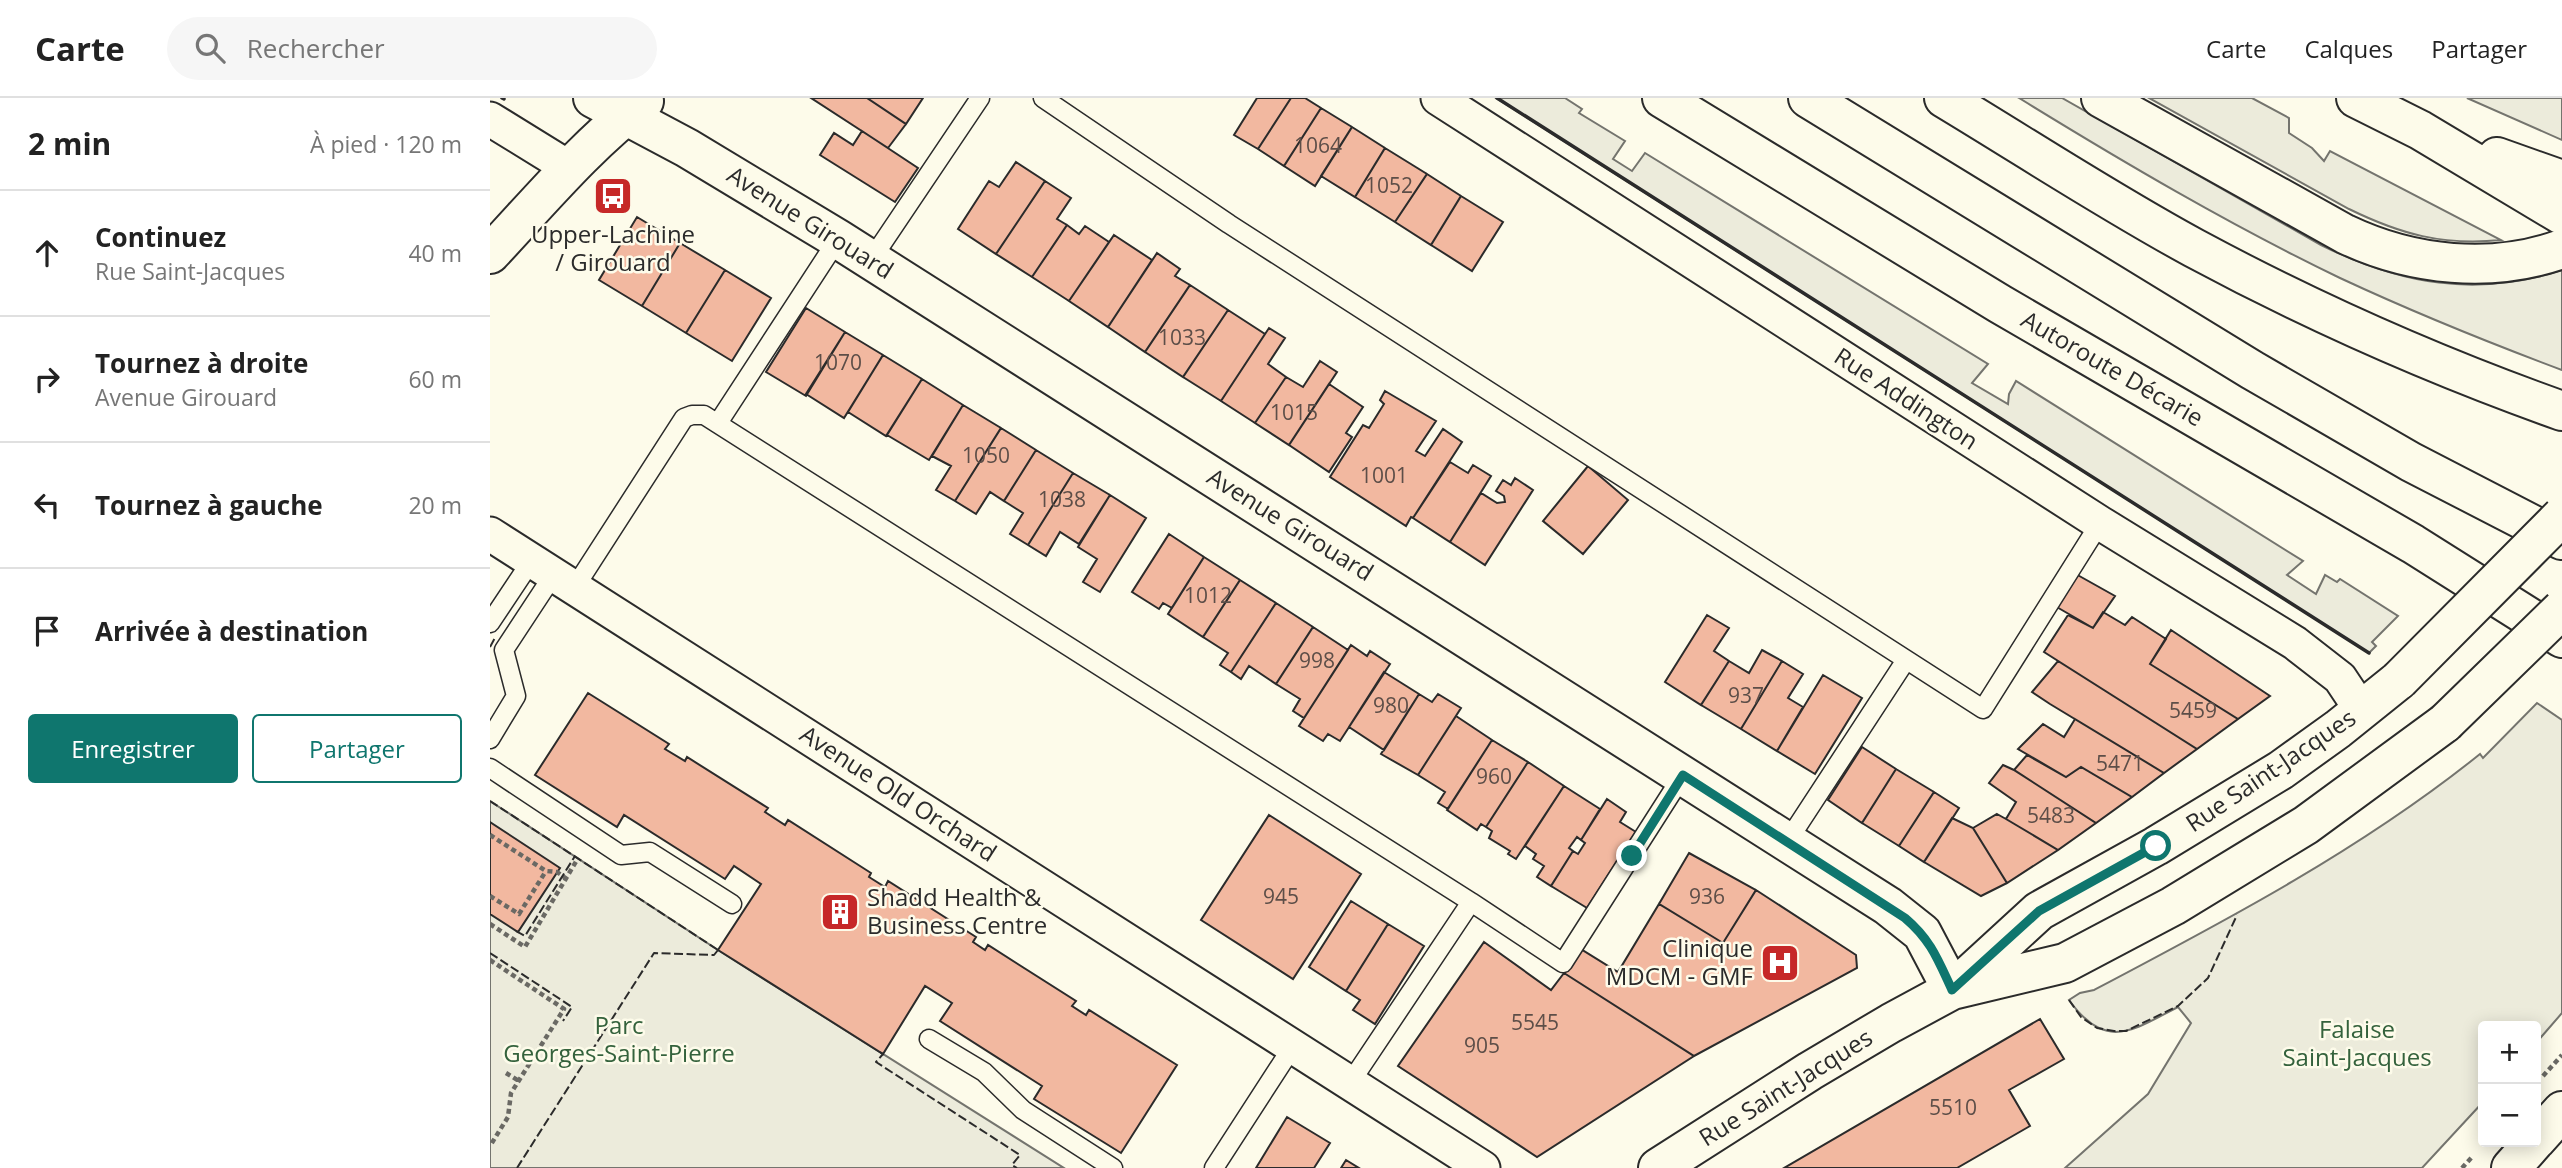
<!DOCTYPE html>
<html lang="fr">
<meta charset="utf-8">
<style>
:root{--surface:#fff;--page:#f6f6f6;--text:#222;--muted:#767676;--line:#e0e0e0;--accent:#0f766e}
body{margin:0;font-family:"Open Sans",sans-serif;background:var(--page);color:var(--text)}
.controls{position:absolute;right:21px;bottom:21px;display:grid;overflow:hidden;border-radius:7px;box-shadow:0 4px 18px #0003}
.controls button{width:63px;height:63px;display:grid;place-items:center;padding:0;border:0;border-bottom:2px solid var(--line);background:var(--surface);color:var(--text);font:35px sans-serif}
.stop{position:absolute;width:21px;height:21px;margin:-16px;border:5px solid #0f766e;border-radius:50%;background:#fff}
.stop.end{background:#0f766e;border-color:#fff;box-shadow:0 2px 7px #0008}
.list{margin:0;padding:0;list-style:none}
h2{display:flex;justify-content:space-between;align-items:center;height:91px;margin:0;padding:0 28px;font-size:30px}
h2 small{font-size:23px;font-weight:400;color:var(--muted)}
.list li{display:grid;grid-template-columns:46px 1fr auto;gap:21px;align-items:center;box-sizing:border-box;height:126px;padding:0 28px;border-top:2px solid var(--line)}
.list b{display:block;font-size:26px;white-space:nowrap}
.list p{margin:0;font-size:23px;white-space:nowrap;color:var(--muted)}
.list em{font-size:23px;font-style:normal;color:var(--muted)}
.actions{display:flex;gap:14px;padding:21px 28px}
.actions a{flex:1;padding:16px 0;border:2px solid var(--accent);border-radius:7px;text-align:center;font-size:24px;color:var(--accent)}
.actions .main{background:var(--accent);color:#fff}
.icon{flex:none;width:38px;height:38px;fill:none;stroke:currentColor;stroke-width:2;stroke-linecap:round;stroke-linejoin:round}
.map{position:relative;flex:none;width:2072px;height:1070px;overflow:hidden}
header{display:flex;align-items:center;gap:42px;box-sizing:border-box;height:98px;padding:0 35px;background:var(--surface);border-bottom:2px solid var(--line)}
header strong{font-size:33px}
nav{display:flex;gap:38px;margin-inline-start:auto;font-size:24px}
.search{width:490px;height:63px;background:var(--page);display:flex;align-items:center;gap:18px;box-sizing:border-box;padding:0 24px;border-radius:38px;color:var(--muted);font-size:26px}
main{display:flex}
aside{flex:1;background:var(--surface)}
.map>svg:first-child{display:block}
.green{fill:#ecebdb;stroke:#74746e;stroke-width:2}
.building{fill:#f2b8a0;stroke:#2b2b2b;stroke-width:2}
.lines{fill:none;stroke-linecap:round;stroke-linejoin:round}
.lane-casing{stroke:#2b2b2b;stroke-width:21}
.street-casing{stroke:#2b2b2b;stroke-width:37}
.secondary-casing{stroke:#2b2b2b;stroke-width:42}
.highway-casing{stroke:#2b2b2b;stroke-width:42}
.path{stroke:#6a6964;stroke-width:4.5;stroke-dasharray:5 3.5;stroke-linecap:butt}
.lane{stroke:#fdfbea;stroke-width:18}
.street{stroke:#fdfbea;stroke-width:33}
.secondary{stroke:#fdfbea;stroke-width:38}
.highway{stroke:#fdfbea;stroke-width:38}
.secondary-bridge-casing{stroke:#2b2b2b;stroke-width:42;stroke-linecap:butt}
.secondary-bridge{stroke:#fdfbea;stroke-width:38}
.fence{stroke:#2b2b2b;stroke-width:2;stroke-dasharray:9 3.5;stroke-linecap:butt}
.wall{stroke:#2b2b2b;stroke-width:3.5}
.route{stroke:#0f766e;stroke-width:9}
.labels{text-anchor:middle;stroke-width:5;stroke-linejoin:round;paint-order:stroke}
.number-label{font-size:21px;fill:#5d4e48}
.street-label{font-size:24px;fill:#2b2b2b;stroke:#fdfbea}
.poi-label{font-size:24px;fill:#2b2b2b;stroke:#fdfbea}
.park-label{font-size:24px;fill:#34623c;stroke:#fdfbea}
</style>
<header>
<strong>Carte</strong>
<div class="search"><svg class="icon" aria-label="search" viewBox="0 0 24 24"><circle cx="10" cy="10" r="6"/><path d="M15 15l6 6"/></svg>Rechercher</div>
<nav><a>Carte</a><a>Calques</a><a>Partager</a></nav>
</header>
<main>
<aside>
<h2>2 min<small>À pied · 120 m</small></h2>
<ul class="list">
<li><svg class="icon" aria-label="ahead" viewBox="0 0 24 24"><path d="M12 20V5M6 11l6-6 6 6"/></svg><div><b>Continuez</b><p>Rue Saint-Jacques</p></div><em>40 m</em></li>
<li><svg class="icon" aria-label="right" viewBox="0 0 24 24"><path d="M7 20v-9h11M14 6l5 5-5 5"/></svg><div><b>Tournez à droite</b><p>Avenue Girouard</p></div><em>60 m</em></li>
<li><svg class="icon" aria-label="left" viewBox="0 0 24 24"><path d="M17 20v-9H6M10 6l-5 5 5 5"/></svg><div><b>Tournez à gauche</b></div><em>20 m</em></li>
<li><svg class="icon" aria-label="arrive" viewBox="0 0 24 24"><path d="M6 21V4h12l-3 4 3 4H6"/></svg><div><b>Arrivée à destination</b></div></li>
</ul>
<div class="actions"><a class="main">Enregistrer</a><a>Partager</a></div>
</aside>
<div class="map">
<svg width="2072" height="1070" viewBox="0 0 2072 1070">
<rect width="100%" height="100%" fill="#fdfbea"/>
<path class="green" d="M1006 0H1075L1092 11 1089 15 1135 43 1123 61 1142 73 1155 55 1498 266 1482 285 1518 306 1519 296 1526 283 1813 463 1797 477 1826 496 1835 477 1847 484 1850 481 1908 518 1882 544 1886 548 1879 555Z
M1529 0H1572L1831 147C1910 186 1986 200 2072 172V272C1997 244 1923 214 1850 180 1740 127 1633 64 1529 0Z
M1659 0H1762L1799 20V35L1822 50 1834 63 1840 53 2011 142C1953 148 1910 136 1859 111Z
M1977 0H2072V42Z
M2047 605 2072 622V915L2046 945V928H1993V1004L1932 1070H1575L1658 996 1701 925 1688 909C1643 932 1616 954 1579 902L1590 895 1604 892C1737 822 1872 751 1990 656L1993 660Z
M0 703 228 852 574 1070H0Z"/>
<path class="building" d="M321 0H377L416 26 398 50Z
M377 0H433L416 26Z
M767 0H801L768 51 744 37Z
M801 0H815L831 10 794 68 768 51Z
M831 10 862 29 825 88 794 68Z
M862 29 895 50 865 99 831 78Z
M372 33 428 70 405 104 330 57 344 35 363 47Z
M895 50 937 76 905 124 865 99Z
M526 64 555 83 506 156 468 131 499 83 509 89Z
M937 76 971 98 941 147 905 124Z
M555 83 581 100 567 121 577 127 542 179 506 156Z
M971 98 1013 124 982 173 941 147Z
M147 119 190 145 152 208 109 182Z
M577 127 589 136 595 128 619 144 579 203 542 179Z
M624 137 662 162 618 229 579 203Z
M190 145 235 172 196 235 152 208Z
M667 155 690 171 685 178 700 187 655 254 618 229Z
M235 172 281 200 242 263 196 235Z
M700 187 738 212 693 279 655 254Z
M316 210 355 234 316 298 276 274Z
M738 212 775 236 731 303 693 279Z
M779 230 795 240 778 266 796 279 765 325 731 303Z
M355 234 393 257 354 320 316 296Z
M393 257 432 281 396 338 358 314Z
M830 263 847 274 799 347 765 325 796 279 813 289Z
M432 281 473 307 439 362 397 337Z
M839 286 873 309 856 335 862 339 839 374 799 347Z
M895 293 946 323 926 353 935 358 953 331 972 344 923 420 921 419 916 428 840 379 873 327 879 330 894 306 890 302Z
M473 307 511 330 465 403 446 392 461 368 442 358Z
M511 330 546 352 514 403 500 394 486 416 465 403Z
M546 352 583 375 538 447 520 436 533 415 514 403Z
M960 364 978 375 983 367 1001 378 960 444 923 420Z
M1098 368 1138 402 1093 456 1053 423Z
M583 375 620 397 589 446 570 434 556 458 538 447Z
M1025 380 1043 392 995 467 960 444 991 395 1007 405 1015 404 1014 398 1006 393 1013 382 1021 387Z
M620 397 656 420 610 494 593 484 607 461 588 449Z
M679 436 714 459 682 510 673 505 669 511 642 494Z
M714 459 750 482 713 539 678 516Z
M1584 475 1625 498 1603 530 1565 508Z
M750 482 786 505 741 574 730 567 738 555 713 539Z
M786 505 823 529 786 586 759 568 751 581 741 574Z
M1613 514 1635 527 1642 519 1676 541 1660 566 1748 621 1707 651 1554 554 1578 517 1603 530Z
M1217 517 1239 530 1224 553 1239 563 1211 607 1175 584Z
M823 529 858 552 814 620 803 613 810 601 786 586Z
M1681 532 1780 598 1748 621 1660 566Z
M861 547 877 558 880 553 900 566 850 643 838 636 833 643 809 628Z
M1272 552 1292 563 1251 631 1211 607 1239 563 1259 575Z
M1292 563 1313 576 1298 600 1313 609 1287 653 1251 631Z
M1568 563 1707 651 1674 675 1560 606 1542 594Z
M894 574 929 596 894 652 859 629Z
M1333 577 1372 600 1325 676 1287 653Z
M98 595 179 646 175 651 195 663 197 659 278 710 275 714 295 727 298 722 381 775 379 779 395 789 398 783 486 839 483 844 495 852 498 847 586 903 582 908 596 917 599 912 687 967 631 1055 544 1001 552 988 450 923 462 905 435 888 393 956 228 852 271 786 244 768 235 781 134 717 127 729 45 677Z
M929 596 942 604 948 596 971 610 928 677 891 656Z
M966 618 1002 642 958 711 948 705 955 694 928 677Z
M1585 621 1674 675 1642 699 1591 669 1576 679 1528 651 1553 626 1574 639Z
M1002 642 1038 664 996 729 991 726 987 732 957 712Z
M1372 649 1406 671 1372 725 1338 702Z
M1537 657 1576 679 1591 669 1642 699 1606 725 1524 672Z
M1038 664 1074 688 1026 761 1018 756 1020 753 999 740 1002 733 996 729Z
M1513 667 1524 672 1606 725 1568 752 1516 721 1526 704 1499 685Z
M1406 671 1444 694 1409 748 1372 725Z
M1074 688 1110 711 1091 742 1087 739 1079 750 1083 753 1061 788 1047 779 1054 768 1043 761 1046 756 1035 748Z
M1444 694 1469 710 1434 764 1409 748Z
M1117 701 1136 714 1130 724 1146 734 1097 810 1061 788 1083 753 1088 756 1095 745 1091 742Z
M1507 716 1516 721 1568 752 1517 785 1483 730Z
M779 717 871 776 803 881 711 822Z
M1462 720 1483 730 1517 785 1491 798 1434 764Z
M0 724 70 770 28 834 0 816Z
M1199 755 1266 792 1233 845 1169 806Z
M1266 792 1366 857 1367 870 1204 958 1074 875 1089 850 1128 874 1169 806 1233 845Z
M861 803 898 826 856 893 819 869Z
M898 826 934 848 885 926 863 912 870 902 856 893Z
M994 844 1061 892 1074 875 1204 958 1047 1059 908 968Z
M1550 921 1574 961 1519 992 1540 1028 1467 1070H1294Z
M797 1019 840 1045 824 1070H766Z
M856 1062 869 1070H851Z"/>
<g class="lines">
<g class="lane-casing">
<path id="lane" d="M553 0 739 126 1493 611 1610 425
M381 162 490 0
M228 325 348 141
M85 489 194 320 202 317H214L981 804 860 985
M0 525 42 462
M0 641 26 598 14 552 64 476
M0 670 131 757 160 754 242 806
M1297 744 1416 562
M981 804 1073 865 1193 677
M439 941 494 974 533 1012 623 1070
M724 1070 803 948"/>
</g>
<g class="street-casing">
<path id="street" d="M948 0 1610 425 1805 545 1850 580 1872 613
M0 21 81 71
M0 436 993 1070"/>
</g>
<g class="secondary-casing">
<path id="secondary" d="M103 0 197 50 348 141 1398 808 1432 835 1462 892
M0 156C49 104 97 46 154 3
M1464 891 1549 813 1666 748 1791 672 1848 631 1909 582
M2046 1042 2072 1013
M1168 1070 1320 973 1401 925 1462 892 1575 865 1683 808 1816 727 1955 625
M2021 1070 2044 1044"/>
</g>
<g class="highway-casing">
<path id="highway" d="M1172 0 1510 206 1923 446 2072 540
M1318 0 1762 272 1921 364 2072 442
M1454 0C1537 50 1619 104 1704 150 1823 214 1945 268 2072 313
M1611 0 1855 136C1922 168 2002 176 2072 151
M1866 0 1930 32 2072 117
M2007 59 2072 82"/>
</g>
<path class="path" d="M0 737 56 773 67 774 77 781
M0 798 29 816 56 773
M0 826 35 849 87 762
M0 862 74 911 21 995 18 1019 0 1048
M16 975 29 983
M2053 978 2072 957
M1972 1070 1983 1058"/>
<use href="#lane" class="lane"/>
<use href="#street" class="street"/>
<use href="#secondary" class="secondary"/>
<use href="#highway" class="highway"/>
<g class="secondary-bridge-casing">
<path id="secondary-bridge" d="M1909 582 2072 418
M1955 625 2072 511"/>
</g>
<use href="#secondary-bridge" class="secondary-bridge"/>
<path class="fence" d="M0 549 6 538
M0 703 228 852
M26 833 35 838 85 758
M0 855 82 909 73 923
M1579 902 1591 919 1607 930 1624 933H1636L1688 908 1718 880 1747 817
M390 954 393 956 386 964 530 1057 522 1067 527 1070
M27 1070 164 855 224 857 228 852 230 854"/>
<path class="wall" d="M12 0 14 1
M1007 0 1879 555"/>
</g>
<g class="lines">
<path class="route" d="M1142 758 1193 677 1415 820C1441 842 1448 862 1462 892L1549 813 1666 748"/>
</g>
<defs>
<g id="bus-square" transform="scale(2.0125)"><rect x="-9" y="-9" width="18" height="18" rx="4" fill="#c62828" stroke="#fdfbea"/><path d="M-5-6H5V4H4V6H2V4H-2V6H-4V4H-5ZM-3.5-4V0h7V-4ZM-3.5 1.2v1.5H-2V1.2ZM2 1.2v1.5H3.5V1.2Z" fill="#fff"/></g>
<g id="building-square" transform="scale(2.0125)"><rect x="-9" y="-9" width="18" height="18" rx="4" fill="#c62828" stroke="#fdfbea"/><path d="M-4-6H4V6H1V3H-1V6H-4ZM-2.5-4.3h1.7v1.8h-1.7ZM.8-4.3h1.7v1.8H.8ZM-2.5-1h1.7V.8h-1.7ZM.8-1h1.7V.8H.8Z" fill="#fff"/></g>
<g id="hospital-square" transform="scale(2.0125)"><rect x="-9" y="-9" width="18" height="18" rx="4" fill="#c62828" stroke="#fdfbea"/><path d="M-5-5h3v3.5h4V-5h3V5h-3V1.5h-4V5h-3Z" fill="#fff"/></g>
</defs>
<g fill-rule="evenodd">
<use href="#bus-square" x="123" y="98"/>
<use href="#building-square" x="350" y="814"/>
<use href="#hospital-square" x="1290" y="865"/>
</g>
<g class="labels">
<g class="number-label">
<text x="828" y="55">1064</text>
<text x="899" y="95">1052</text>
<text x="692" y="247">1033</text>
<text x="348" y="272">1070</text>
<text x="804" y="322">1015</text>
<text x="496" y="365">1050</text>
<text x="894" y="385">1001</text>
<text x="572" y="409">1038</text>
<text x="718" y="505">1012</text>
<text x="827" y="570">998</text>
<text x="1256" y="605">937</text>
<text x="901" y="615">980</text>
<text x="1703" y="620">5459</text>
<text x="1630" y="673">5471</text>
<text x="1004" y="686">960</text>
<text x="1561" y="725">5483</text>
<text x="791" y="806">945</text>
<text x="1217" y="806">936</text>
<text x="1045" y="932">5545</text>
<text x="992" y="955">905</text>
<text x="1463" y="1017">5510</text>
</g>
<g class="street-label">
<text transform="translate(320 125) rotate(32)" y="8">Avenue Girouard</text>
<text transform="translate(1622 271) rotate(30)" y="8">Autoroute Décarie</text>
<text transform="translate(1416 301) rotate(33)" y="8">Rue Addington</text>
<text transform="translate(800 427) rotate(32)" y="8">Avenue Girouard</text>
<text transform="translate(1781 673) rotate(-34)" y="8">Rue Saint-Jacques</text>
<text transform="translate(408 696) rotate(33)" y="8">Avenue Old Orchard</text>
<text transform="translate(1296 990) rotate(-32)" y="8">Rue Saint-Jacques</text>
</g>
<g class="poi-label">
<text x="123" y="145">Upper-Lachine<tspan x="123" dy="28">/ Girouard</tspan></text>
<text x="377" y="808" text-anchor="start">Shadd Health &amp;<tspan x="377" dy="28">Business Centre</tspan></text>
<text x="1263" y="859" text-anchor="end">Clinique<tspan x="1263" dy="28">MDCM - GMF</tspan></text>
</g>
<g class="park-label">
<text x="129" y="936">Parc<tspan x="129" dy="28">Georges-Saint-Pierre</tspan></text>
<text x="1867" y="940">Falaise<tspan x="1867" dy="28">Saint-Jacques</tspan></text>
</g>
</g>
</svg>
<div class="controls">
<button>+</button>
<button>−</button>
</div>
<div class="stop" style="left:1666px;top:748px"></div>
<div class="stop end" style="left:1142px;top:758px"></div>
</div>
</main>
